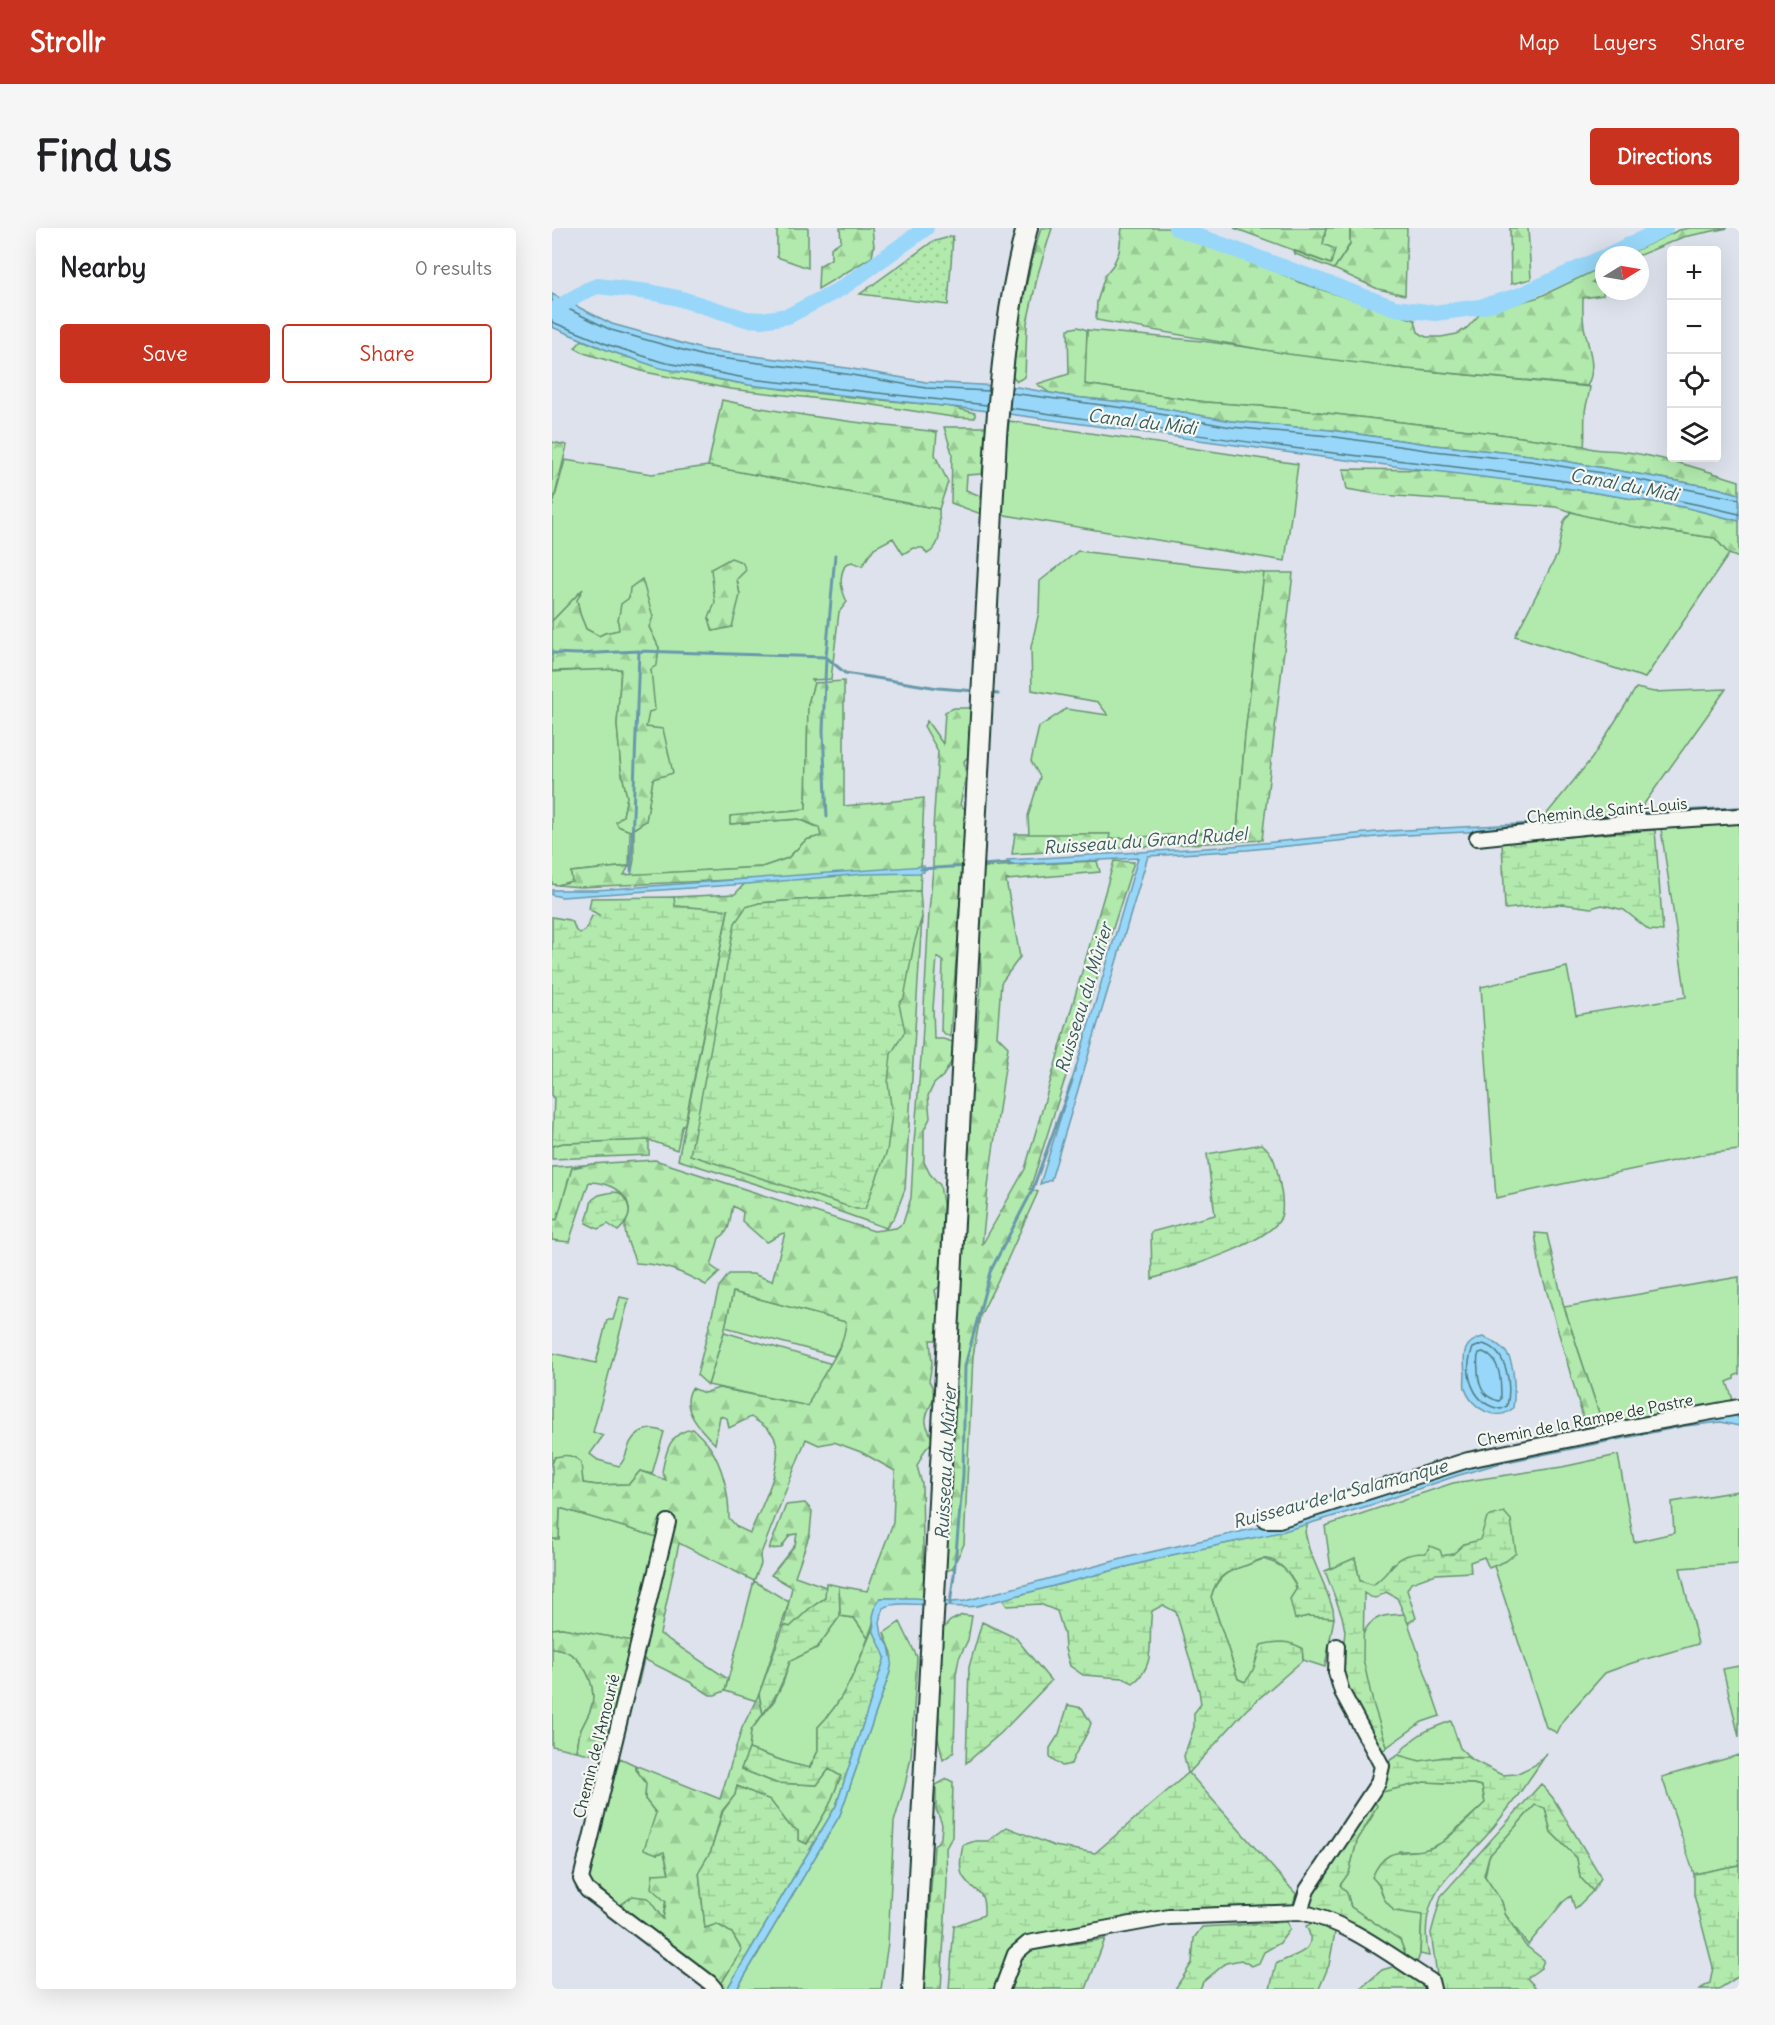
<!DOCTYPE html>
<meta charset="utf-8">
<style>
:root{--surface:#fff;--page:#f6f6f6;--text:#202124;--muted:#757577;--line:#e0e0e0;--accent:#c8321e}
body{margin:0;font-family:Delius,sans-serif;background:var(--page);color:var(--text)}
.controls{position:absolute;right:18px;top:18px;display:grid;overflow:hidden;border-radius:6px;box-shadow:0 6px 24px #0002}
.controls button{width:54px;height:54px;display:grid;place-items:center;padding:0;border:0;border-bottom:2px solid var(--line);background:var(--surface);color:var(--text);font:30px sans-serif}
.compass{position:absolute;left:1043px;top:18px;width:54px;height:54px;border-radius:50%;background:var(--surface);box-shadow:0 6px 24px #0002;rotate:79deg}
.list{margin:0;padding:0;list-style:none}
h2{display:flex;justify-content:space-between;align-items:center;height:78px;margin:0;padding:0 24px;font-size:26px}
h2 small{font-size:20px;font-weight:400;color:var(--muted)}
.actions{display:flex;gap:12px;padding:18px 24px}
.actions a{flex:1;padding:14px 0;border:2px solid var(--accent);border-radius:6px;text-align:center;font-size:21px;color:var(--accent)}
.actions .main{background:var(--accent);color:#fff}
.icon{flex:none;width:33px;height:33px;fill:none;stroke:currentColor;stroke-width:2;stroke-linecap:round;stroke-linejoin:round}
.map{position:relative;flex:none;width:1187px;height:1761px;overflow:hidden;border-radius:6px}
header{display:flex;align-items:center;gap:36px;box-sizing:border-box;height:84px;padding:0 30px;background:var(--accent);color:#fff}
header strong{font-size:28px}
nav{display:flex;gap:33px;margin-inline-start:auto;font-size:21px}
.intro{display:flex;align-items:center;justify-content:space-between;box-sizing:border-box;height:144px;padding:0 36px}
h1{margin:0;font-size:42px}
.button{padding:15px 27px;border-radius:6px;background:var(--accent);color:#fff;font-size:21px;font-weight:700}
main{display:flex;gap:36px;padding:0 36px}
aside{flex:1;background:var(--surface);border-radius:6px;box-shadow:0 6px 24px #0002}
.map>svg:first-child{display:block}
.green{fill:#b2eaad;stroke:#689470;stroke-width:1.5;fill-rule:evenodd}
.forest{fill:url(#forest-firs);stroke:#689470;stroke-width:1.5}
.wetland{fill:url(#wetland-marsh);stroke:#689470;stroke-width:1.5}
.garden{fill:url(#garden-dots);stroke:#689470;stroke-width:1.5}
.water{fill:#98d7f9;stroke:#6899aa;stroke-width:1.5}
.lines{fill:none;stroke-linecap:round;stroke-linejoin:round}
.shore{stroke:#4f7b83;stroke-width:1.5}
.stream{stroke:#6899aa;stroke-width:3}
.river{stroke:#98d7f9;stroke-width:16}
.minor-casing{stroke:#1f3d34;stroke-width:18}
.highway-casing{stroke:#1f3d34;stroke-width:24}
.minor{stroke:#f6f6f2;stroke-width:14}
.highway{stroke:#f6f6f2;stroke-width:20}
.labels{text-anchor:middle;stroke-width:4.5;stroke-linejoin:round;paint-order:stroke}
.street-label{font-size:16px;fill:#1f3d34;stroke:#f6f6f2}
.water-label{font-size:18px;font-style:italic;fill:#375c5b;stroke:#f6f6f2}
</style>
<header>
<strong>Strollr</strong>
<nav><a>Map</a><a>Layers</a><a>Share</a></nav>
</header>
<div class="intro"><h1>Find us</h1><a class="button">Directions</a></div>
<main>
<aside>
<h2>Nearby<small>0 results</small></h2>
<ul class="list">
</ul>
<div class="actions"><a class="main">Save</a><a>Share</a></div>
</aside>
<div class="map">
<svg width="1187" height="1761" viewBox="0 0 1187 1761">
<defs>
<pattern id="forest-firs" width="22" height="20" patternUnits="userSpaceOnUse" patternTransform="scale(1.5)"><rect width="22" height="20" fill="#b2eaad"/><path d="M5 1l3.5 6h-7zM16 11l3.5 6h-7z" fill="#99ca95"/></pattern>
<pattern id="wetland-marsh" width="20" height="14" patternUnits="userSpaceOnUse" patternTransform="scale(1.5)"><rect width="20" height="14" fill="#b2eaad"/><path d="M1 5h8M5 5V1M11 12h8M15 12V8" fill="none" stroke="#99ca95"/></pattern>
<pattern id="garden-dots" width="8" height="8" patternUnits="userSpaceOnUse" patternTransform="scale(1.5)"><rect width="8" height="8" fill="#b2eaad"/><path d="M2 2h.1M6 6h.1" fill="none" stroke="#99ca95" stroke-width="1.8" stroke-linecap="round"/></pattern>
</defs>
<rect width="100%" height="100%" fill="#dde2ed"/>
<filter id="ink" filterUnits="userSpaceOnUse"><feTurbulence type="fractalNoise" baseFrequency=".0167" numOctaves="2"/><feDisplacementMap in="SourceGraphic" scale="12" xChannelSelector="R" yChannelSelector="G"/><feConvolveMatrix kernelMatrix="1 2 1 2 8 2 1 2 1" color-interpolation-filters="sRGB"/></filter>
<g filter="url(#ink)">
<path class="green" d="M774 0H798V16L782 41 743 26 742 23 778 36 771 16Z
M535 102 650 113 845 140 1038 159C1037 166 1036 171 1034 178 1031 191 1034 205 1032 218L941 205 732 180 653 174 532 156Z
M457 193 746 236 733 333 447 286Z
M13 232 100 246 156 238 387 281C387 298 392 317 375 326L371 320H361L351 326 341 310 322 320 310 338 300 334 294 336C286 349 289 361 295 374L287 384 279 451 260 452 262 455 256 476 254 581 178 589 179 596 247 591 267 600 270 608 254 612 236 630 210 639 79 647 82 632V601L94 592 101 551 93 500 97 484 99 440 107 420 97 399 77 370 66 393 68 402 53 405 47 408 34 401 28 386 25 372 29 363 0 393V280ZM190 334 185 351 188 367 176 399 161 403 157 390 163 375Z
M1019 284 1079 298 1163 310 1177 326 1093 450 963 408 1005 327 1012 293Z
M526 323 712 345 693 507 685 603 557 611V606L477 607 476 588 488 549 479 533 487 499 514 481 556 487 546 474 480 462 479 419 487 384 488 353Z
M69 440 65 497 69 541 75 569 71 588 66 598 78 603 77 638 19 644 20 653 6 657 0 656V444Z
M1084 460 1102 464 1174 461 1087 583 989 593 1040 530Z
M1187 592V922L1159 925 944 970 929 759 1015 739 1024 787 1134 769 1109 601Z
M33 937 20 940 5 992 0 991V939Z
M1187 1049V1146L1182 1148V1151L1175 1154 1183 1178 1051 1197 1012 1079Z
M181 1064 294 1094 293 1108 282 1128 173 1099Z
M68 1069 77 1071 41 1204 51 1208 38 1226 46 1232 67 1238C73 1232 73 1228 76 1220 82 1203 96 1197 112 1204L100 1246 88 1243 77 1256 45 1257 31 1255 29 1235H0V1125L44 1135 55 1092H61Z
M172 1104 280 1136 260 1168 256 1178 156 1157Z
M1066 1227 1082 1314 1122 1305 1120 1274 1187 1263V1336L1128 1340 1146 1416 1080 1435 1053 1445 1012 1491 1005 1505 994 1499 931 1304 928 1313 912 1316 902 1326 890 1328 874 1325 840 1336 832 1349 821 1357 808 1353 803 1330 779 1341 773 1298 901 1255 1010 1239Z
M8 1280 106 1309 80 1413 10 1400 0 1401V1311L7 1310Z
M711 1331C748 1342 746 1358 743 1391L756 1388 782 1390 773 1439 751 1432 750 1420 704 1430 702 1445 693 1454 686 1451 659 1369C667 1340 687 1341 711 1331Z
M202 1353 237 1374 205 1473 173 1463Z
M853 1386 888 1488 870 1494 835 1519C826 1492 803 1434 811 1407 813 1400 819 1393 826 1390 833 1386 845 1387 853 1386Z
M288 1388 302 1390 316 1410C304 1442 291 1474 266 1499V1523L257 1540 237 1535 197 1521 199 1502 222 1473 231 1455 238 1433 265 1420Z
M348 1394 365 1429 359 1529 353 1557 342 1594 336 1715 329 1761H185L288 1587 338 1444 340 1425 332 1405Z
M0 1420C24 1421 41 1446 41 1469 41 1484 30 1496 26 1509 25 1513 25 1518 24 1523L0 1518Z
M1187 1438V1509L1171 1441Z
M899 1493 908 1520 920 1531C904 1525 886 1532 870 1533 862 1533 853 1529 846 1527 862 1507 874 1502 899 1493Z
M1187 1527V1637L1142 1646 1110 1549Z
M68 1530 83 1537V1540L94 1555 93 1571 104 1585 105 1626 112 1624 117 1646 111 1692 64 1680 48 1660 44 1665 38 1660 35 1642Z
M872 1554 922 1556 930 1558 933 1575 888 1616 871 1623H847L827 1657 832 1671 870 1687 868 1726 864 1738 856 1733 848 1712 799 1679 795 1665 788 1657 797 1644 805 1613 821 1587 818 1574 826 1565Z
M983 1577 993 1580 999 1604 1025 1630 1028 1649 1041 1663 1023 1681 1019 1668 1011 1674 976 1717 953 1686 950 1674 933 1649 937 1628Z"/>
<path class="forest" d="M225 0H256V40L225 29Z
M288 0H320L322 18 320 29 266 61 267 38 279 31V20L289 13Z
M489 0H500L486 46 475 95 473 149 465 153 459 146C466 96 474 48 489 0Z
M570 0H618L659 14 749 55 863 92 866 104 874 109H889L905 106 915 100 928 86 987 69 1052 38V45L1040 54 1052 59 1051 67 1031 70C1031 80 1030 93 1033 103 1037 121 1045 141 1035 158L845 140 736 126 544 92 545 74 553 47 561 37 567 24Z
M682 0H774L771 16 783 21 779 36Z
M798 0H855L853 67 826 61 782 41 798 17Z
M958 0H976L979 51 959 56Z
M1138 0H1176L1131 9 1088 27H1074L1127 2Z
M526 99 535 102 533 156 653 174 732 180 941 205 1032 218C1044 224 1056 221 1068 223 1108 228 1149 241 1187 253V266L1165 260 978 227 882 217 778 202 679 193 581 175 521 169 498 165 485 156 517 146 516 101Z
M30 112C145 161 277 166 400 179L423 185V190L401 189 315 176 178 161 93 144 32 125 23 120Z
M170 172C241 188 313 195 385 204L383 227 396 254 387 281 156 238Z
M392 199H435L430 246 415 247 414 262 431 269 429 286 399 275 400 225Z
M0 214 15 217 0 280Z
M791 241 882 242 988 256 1132 279 1187 293V330L1177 326 1163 310 1079 298 1034 288 1004 279 830 267 795 261Z
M179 330 190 334 194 342 185 351 188 367 180 399 161 403 157 390 163 375 159 341Z
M712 345H741L710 612 460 626 463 606H558L557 611 685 603 693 507Z
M90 351 101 389 97 399 107 420 105 437 99 441 103 482 97 484 94 499 111 501 121 545 101 551 94 593 78 603 66 598 64 594 71 588 75 569 69 541 65 497 69 441 0 443V393L31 361 25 372 28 386 34 401 47 408 53 405 67 402 66 393 69 376 77 370 78 360Z
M292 453V578L372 570 368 663 207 675 316 860 370 689 353 961 342 990 334 1000 258 973 126 932 176 683 122 678V669L183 666 197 651 28 659 6 657 20 653 19 644 77 638 72 647 210 639 236 630 254 612 269 608 267 599 247 591 178 596V588L254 581 256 476 262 455Z
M402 480H422L420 525 412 533 414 547 408 577 413 581 415 602 413 636 406 690 408 717 404 733 398 809 389 803 391 733 385 729 381 780 382 811H391L401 814 404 826 391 848 382 856 376 868 378 890 372 902V934L378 946 388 957 391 976V1056L383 1062 388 1088 387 1112H378L380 1135 377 1153C390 1173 372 1178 374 1195 375 1200 379 1207 381 1213L373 1222 365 1238 370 1256 372 1371 329 1370C323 1383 322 1396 316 1410L302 1390 288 1388 287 1358 315 1363 341 1295 343 1243 309 1224 282 1214 267 1217 254 1211 208 1328 209 1336 202 1353 127 1315 108 1406 176 1451 173 1463 163 1467H158L138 1454 92 1431 86 1458 73 1464 55 1530 24 1523C25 1518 25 1513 26 1509 30 1496 41 1484 41 1469 41 1446 24 1421 0 1420V1401L10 1400 80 1413 105 1309 8 1280 7 1311H0V1236L3 1229C15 1226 20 1227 29 1234L31 1255 45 1257 77 1256 88 1243 114 1252 110 1244C114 1224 117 1204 141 1201 146 1206 153 1212 157 1218 171 1238 177 1266 177 1290L185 1299 198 1305C208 1281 236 1231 221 1207 216 1199 206 1194 199 1189L177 1200 175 1190 168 1188 163 1216C149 1202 127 1181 140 1160L152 1165 167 1160 256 1178C266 1148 292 1126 294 1094L181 1064 172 1104 156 1157 145 1147 167 1059 177 1046H201L220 1053 233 1005C224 1006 221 1013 214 1014L190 993 191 984 181 978C177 990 180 1003 167 1010L159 1038 168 1044 154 1057C130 1044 112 1036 84 1035 80 1024 72 1010 73 998 73 994 77 990 77 985 79 964 55 954 37 954L17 1014 0 1012V991L5 992 20 940 39 936 103 932 322 1003 344 1000 351 995 359 970 362 915 370 817 377 684 381 641V601L386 523 372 498 375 493 391 516 393 484Z
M545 633 548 644 454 652 468 729 449 755 445 808 456 819 437 950 430 1017 473 941 562 633 582 634 478 961 486 964 448 1048 428 1088 421 1128 412 1316 400 1341 391 1344 400 1208 421 834 424 816 429 753 428 705 430 639Z
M97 912V927L0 931V918L11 915Z
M983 1005 995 1006 1012 1079 1051 1197 1034 1200 988 1040Z
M253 1275 260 1283 258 1305 243 1348 274 1359V1369L257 1381 238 1399 232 1397 240 1359 219 1347 243 1317 245 1306 238 1307 229 1320 217 1321 234 1277Z
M410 1387 420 1388 416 1412 407 1430 404 1446 402 1524 391 1532 386 1510 389 1403 398 1393Z
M207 1466 211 1486 199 1502 197 1521 189 1541 224 1555 265 1557 277 1541 289 1548 277 1578 255 1616 246 1612V1603L237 1597 218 1572 185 1558 183 1567 170 1583 159 1623 147 1644 153 1700 165 1696 180 1705 190 1722 169 1756 165 1757 64 1680 81 1668 96 1670 111 1691 114 1674 99 1660 101 1646 117 1645 112 1624 105 1626 92 1621 104 1585 93 1571 94 1555 83 1540V1537L168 1571 190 1500Z
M395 1551 401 1554 400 1609 394 1620 395 1654 389 1761H372L382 1618 389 1610 390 1596 384 1581V1557Z"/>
<path class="wetland" d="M1103 602 1111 703 1097 702 1072 682 1050 677 1039 680 1011 676 953 681 950 614Z
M368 663 370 689 362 716 352 770 347 776 353 803 339 826 336 855 340 885 335 923 313 981H304L138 927 183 695 194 679 207 675Z
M122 669 123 678 176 682 133 895 130 899 125 922 97 912 11 915 0 918 2 870 0 869V689L17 692 21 695 24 703 28 705 34 701 40 688 47 687 37 681 39 670Z
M710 916C723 926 725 941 728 957 730 967 733 984 727 993 707 1019 632 1040 600 1051L599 1004 663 987 655 926Z
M61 964 68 965C81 979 80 990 66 1003L56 996 46 1001 34 995 40 972 47 967Z
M952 1284 959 1292 964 1325 954 1333 937 1340 932 1329 918 1334 919 1344 884 1346 859 1355 855 1362 864 1390 856 1395 845 1370 834 1364C824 1371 822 1372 812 1365L811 1431 821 1475 835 1519 828 1525 793 1461 789 1444 793 1403 790 1388 773 1343 803 1330 808 1353 821 1357C844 1340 840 1325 874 1325L878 1318 888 1322 890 1328 901 1326 912 1316 928 1312 935 1289Z
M756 1295 753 1304 757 1321 773 1359 781 1381 782 1390 756 1388 743 1391 738 1371 745 1360C739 1347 726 1329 710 1331 704 1332 698 1337 692 1338 673 1344 664 1349 659 1369L686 1451 693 1454C704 1442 703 1432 709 1417 725 1413 735 1412 750 1420L751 1432 694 1482 637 1545 744 1666 740 1680 473 1711 444 1761H397L402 1698 432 1687C433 1658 424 1668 412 1650 406 1641 409 1627 411 1617L423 1613H436L455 1599 502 1618 543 1625 636 1545 632 1528 642 1499V1485L649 1476 647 1463 624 1384 611 1377 600 1383C595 1410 606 1437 581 1455L571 1450 531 1447 518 1438 513 1421 512 1406 505 1383 488 1376 455 1378 450 1371 623 1326 709 1308Z
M274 1355 287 1358 288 1388 265 1420 238 1433C232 1453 224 1470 211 1486L207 1466 232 1397 238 1399 257 1381 273 1370Z
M430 1394 464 1410 499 1453 449 1505 414 1535 417 1439Z
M322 1397C322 1409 333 1418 333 1430L284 1578 175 1761H171L169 1756 190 1722 180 1705 165 1696 153 1700 147 1643 159 1623 171 1583 183 1567 185 1558 218 1572 237 1597 246 1603V1612L255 1616 277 1578 289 1548 277 1541 265 1557 224 1555 189 1541 197 1521 237 1535 258 1540 266 1523V1499C294 1471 307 1434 322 1397Z
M516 1477 530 1480 539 1495C535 1510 524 1521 519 1536L510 1538 498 1529V1520L507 1506Z
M995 1525C976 1554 957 1581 935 1607 917 1628 891 1648 880 1674 873 1690 873 1713 877 1728L868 1726 870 1687 842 1683 832 1671 827 1657 820 1649C838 1609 858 1633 887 1616 900 1609 921 1586 933 1575L930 1558 922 1556 872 1554 826 1565 835 1544 838 1532 846 1527 868 1533 892 1529H915L950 1547 964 1546 983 1537Z
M989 1556 1001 1570 1045 1642 1049 1650 1041 1663 1028 1649 1025 1630 999 1604 993 1580 983 1577 937 1628 932 1647 950 1674 953 1686 973 1717 992 1732 989 1740 975 1750 985 1761H887L879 1705 889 1668Z
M818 1574H823L825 1578 805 1613 797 1645 788 1657 795 1665 799 1679 848 1712 856 1733 800 1698 756 1677 757 1667Z
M1187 1637V1748L1167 1761H1148L1158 1755 1161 1739 1142 1667V1646Z
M735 1694 738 1701 728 1715 712 1724 707 1735 700 1738 689 1732 674 1735 651 1754 648 1761H623L640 1735 642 1710 650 1699Z
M762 1694 778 1697 783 1704 777 1737 767 1761H718L724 1736C741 1726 769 1725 754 1698Z
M553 1711 534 1761H458L470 1731 478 1723Z
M843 1738 873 1757 874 1761H808L830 1742Z"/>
<path class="garden" d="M401 8 396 77 308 66 380 14Z"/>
<path class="water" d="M0 66 60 96 154 122 295 140 374 154 465 159 521 169 581 175 679 193 778 202 882 217 978 227 1165 260 1187 266V293L1132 279 988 256 770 229 428 182 197 157 108 140 55 122 0 99Z
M1187 579V582L933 603 835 608 695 622 596 628 499 952 488 956 528 826 586 630 455 637V632L669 619 835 603 988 595 1078 585Z
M372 638V644L367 645 312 646 195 656 10 669 0 667V662H44Z
M931 1109C941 1113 952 1119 957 1129 963 1141 963 1167 961 1180 945 1196 918 1179 913 1160 912 1156 913 1150 913 1146 911 1127 910 1114 931 1109Z
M1183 1185 1187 1191V1198L1169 1194 1133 1198 945 1236 904 1248 819 1277 729 1304 620 1327 425 1378C402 1382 345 1370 331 1380L328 1395 330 1407 337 1418 340 1433 338 1444 288 1587 185 1761H175L284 1578 333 1429 322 1404 321 1388 325 1374 329 1370H364L398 1374 413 1373 581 1328 727 1295 901 1238Z"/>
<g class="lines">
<path class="shore" d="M0 73 59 102 152 128 294 146 374 160 437 163
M0 94 57 117 110 134 198 151 435 177
M459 165 580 181 679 199 777 208 881 223 978 233 1050 245 1187 271
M458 180C563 195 668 211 773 224 912 240 1052 253 1187 286
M931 1116C955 1123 960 1155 955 1178L949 1181C921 1177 910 1145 921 1120Z
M931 1124C949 1131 949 1153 949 1171L947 1173C931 1169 927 1159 926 1144 926 1137 924 1131 927 1125Z"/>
<path class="stream" d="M0 425 26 426 87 423 274 429 293 445 386 460 424 463
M436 465 446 466
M275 589 271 503 274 429 283 327
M429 637 458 635
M369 641 414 638
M79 643 87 423
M398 1376 402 1347 411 1247 413 1138 438 1044 480 963 520 853"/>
<path class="river" d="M624 0 843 80 883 85 928 79 966 68 1052 29
M1056 27 1113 0
M0 83 35 62 46 58 97 64 126 70 194 91 210 92 236 88 290 60 374 0"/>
<g class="minor-casing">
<path id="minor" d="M925 610 1061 596 1187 588
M713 1292H727L916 1232 1089 1197 1187 1179
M116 1294 29 1651 35 1662 158 1755 163 1761
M748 1684 755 1662 826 1555 830 1538 790 1464 784 1444 785 1418
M450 1761 463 1726 476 1715 617 1689 748 1684C795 1693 839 1728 879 1753L881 1761"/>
</g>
<g class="highway-casing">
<path id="highway" d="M361 1761 444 208C450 138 457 67 475 0"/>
</g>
<use href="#minor" class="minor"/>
<use href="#highway" class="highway"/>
</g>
</g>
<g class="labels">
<g class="street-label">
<text transform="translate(1055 582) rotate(-5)" y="6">Chemin de Saint-Louis</text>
<text transform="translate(1033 1192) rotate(-11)" y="6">Chemin de la Rampe de Pastre</text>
<text transform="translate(44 1518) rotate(-76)" y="6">Chemin de l'Amourié</text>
</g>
<g class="water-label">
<text transform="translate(590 194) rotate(7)" y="6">Canal du Midi</text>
<text transform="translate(1072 257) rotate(11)" y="6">Canal du Midi</text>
<text transform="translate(593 613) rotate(-4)" y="6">Ruisseau du Grand Rudel</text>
<text transform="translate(532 770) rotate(-73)" y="6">Ruisseau du Mûrier</text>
<text transform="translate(394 1234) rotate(-87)" y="6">Ruisseau du Mûrier</text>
<text transform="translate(788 1266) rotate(-15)" y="6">Ruisseau de la Salamanque</text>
</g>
</g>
</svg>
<div class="controls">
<button>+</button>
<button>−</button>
<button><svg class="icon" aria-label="locate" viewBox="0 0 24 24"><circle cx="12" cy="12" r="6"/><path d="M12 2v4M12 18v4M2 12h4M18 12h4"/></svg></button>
<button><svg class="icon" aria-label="layers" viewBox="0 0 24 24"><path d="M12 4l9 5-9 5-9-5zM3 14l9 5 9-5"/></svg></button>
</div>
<svg class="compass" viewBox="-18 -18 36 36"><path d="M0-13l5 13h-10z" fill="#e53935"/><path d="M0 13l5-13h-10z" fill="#757577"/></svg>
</div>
</main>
